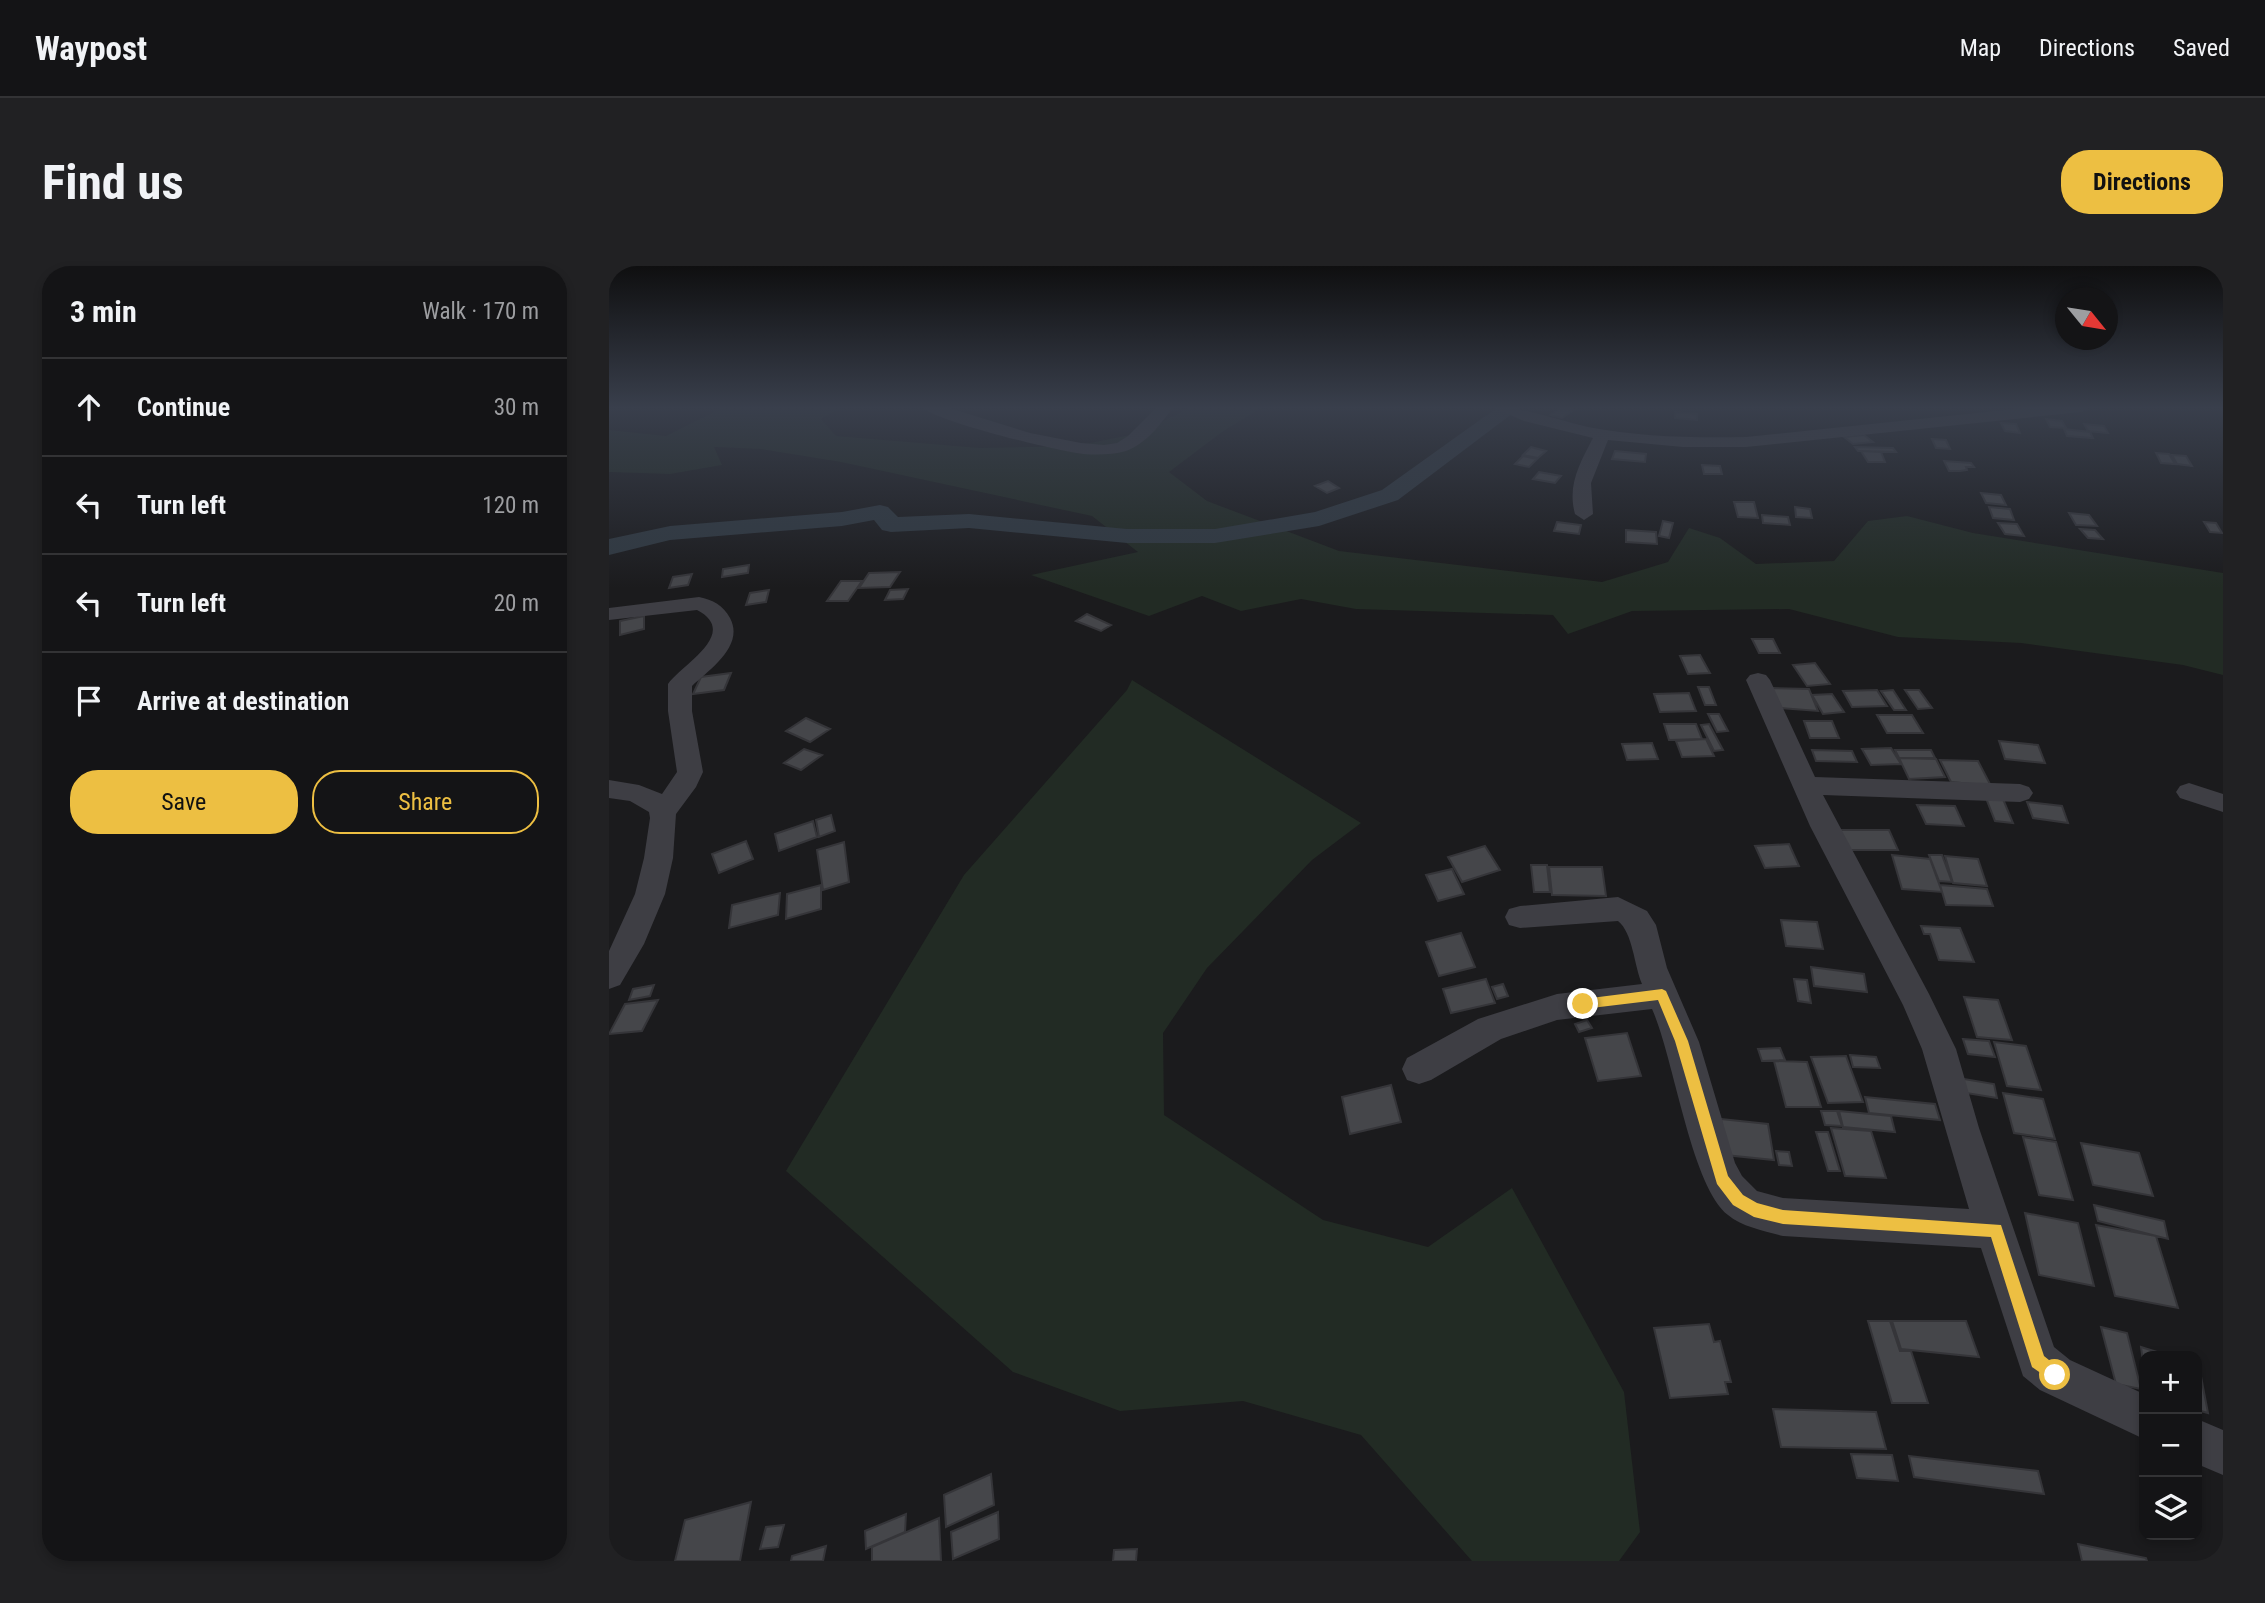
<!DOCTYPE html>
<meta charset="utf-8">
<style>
:root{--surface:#141416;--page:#212123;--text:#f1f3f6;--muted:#9d9ea1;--line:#333335;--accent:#edbf42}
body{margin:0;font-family:"Roboto Condensed",sans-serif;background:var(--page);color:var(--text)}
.controls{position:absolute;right:21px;bottom:21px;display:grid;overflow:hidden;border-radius:14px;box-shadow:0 4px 10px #0003}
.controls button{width:63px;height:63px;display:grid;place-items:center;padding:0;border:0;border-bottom:2px solid var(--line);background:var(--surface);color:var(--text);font:35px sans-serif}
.compass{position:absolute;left:1446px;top:21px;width:63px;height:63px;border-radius:50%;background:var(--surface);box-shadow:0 4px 10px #0003;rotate:120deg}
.stop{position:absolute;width:21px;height:21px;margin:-16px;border:5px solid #edbf42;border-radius:50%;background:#fff}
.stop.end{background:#edbf42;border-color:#fff;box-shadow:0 2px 7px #0008}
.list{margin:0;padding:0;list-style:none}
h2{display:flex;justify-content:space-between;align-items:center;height:91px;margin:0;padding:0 28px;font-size:30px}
h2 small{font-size:23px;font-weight:400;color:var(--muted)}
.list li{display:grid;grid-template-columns:46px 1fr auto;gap:21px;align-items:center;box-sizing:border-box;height:98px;padding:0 28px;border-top:2px solid var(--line)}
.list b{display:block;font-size:26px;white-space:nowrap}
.list em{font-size:23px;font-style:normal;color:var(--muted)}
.actions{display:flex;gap:14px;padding:21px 28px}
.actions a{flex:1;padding:16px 0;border:2px solid var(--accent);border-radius:28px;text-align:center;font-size:24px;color:var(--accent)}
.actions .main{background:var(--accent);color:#111}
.icon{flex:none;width:38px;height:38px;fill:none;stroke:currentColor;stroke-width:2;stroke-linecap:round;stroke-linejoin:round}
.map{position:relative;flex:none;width:1614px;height:1295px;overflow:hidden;border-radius:28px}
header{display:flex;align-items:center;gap:42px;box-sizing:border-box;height:98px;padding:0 35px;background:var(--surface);border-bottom:2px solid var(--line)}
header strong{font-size:33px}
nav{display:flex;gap:38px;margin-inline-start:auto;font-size:24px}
.intro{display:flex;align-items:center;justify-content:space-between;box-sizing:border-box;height:168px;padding:0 42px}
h1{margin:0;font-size:49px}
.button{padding:18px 32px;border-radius:28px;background:var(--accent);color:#111;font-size:24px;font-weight:700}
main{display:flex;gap:42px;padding:0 42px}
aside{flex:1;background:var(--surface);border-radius:28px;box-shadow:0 4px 10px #0003}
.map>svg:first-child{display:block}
.green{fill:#222b24}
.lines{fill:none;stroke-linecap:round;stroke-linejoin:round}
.river{fill:#303941;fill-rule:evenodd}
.building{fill:#45464a;stroke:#353539;stroke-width:2}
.minor{fill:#3e3e44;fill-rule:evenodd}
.route{fill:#edbf42}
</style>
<header>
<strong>Waypost</strong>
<nav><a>Map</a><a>Directions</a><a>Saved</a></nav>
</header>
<div class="intro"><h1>Find us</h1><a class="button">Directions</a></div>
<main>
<aside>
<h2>3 min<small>Walk · 170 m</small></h2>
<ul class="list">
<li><svg class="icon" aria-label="ahead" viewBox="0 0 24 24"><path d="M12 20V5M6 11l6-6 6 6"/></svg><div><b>Continue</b></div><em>30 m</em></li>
<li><svg class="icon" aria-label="left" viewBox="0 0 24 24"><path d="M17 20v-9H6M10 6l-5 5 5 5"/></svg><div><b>Turn left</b></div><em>120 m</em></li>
<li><svg class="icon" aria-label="left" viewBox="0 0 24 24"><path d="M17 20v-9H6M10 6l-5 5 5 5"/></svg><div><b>Turn left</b></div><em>20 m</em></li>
<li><svg class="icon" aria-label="arrive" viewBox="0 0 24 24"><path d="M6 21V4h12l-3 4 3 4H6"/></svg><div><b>Arrive at destination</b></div></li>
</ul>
<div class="actions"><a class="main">Save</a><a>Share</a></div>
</aside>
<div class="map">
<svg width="1614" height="1295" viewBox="0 0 1614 1295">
<rect width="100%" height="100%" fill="#1b1b1d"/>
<path class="green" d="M115 141H234L212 153 227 170 371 182 466 180 531 167 582 141H654L613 166 560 206 598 235 730 285 993 316 1059 296 1080 262 1111 272 1147 298 1225 295 1259 255 1298 250 1364 267 1614 307V409L1574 399 1412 377 1289 371 1180 343 1023 345 959 368 944 349 747 343 692 333 632 345 593 330 540 350 422 309 529 286 483 250 232 196 152 183 105 181 113 199 61 208 0 206V164L57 170Z
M523 414 752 557 703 594 598 702 554 767 555 849 714 954 819 981 903 922 1015 1126 1031 1266 1010 1295H863L752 1169 634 1135 511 1145 404 1106 177 905 355 609 518 424Z"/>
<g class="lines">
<path class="river" d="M889 141H912L789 234 710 260 606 277H518L360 262 282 266 273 264 265 254 233 260 61 274 0 289V273L61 260 233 246 271 239 279 241 289 251 360 248 518 263H606L706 246 773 224Z"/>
</g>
<path class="building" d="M952 141 965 144 953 152 941 149Z
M1066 146 1088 148V154L1066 152Z
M1437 153 1453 155 1457 162 1441 161Z
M1392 157 1407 158 1411 167 1396 165Z
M1475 158 1495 160 1499 167 1479 165Z
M1455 163 1481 166 1484 172 1458 170Z
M1255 169 1264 176 1244 178 1235 171Z
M1323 173 1337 174 1341 183 1327 182Z
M922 181 937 185 929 192 914 189Z
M1246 181 1284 182 1287 186 1249 185Z
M1006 185 1037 188 1036 196 1003 193Z
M1252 185 1272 186 1276 196H1259Z
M1547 187 1560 188 1566 198 1552 197Z
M1563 189 1577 190 1583 200 1568 198Z
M914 190 928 193 920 201 906 198Z
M1335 195 1362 197 1365 201H1357L1358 204 1351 205H1340Z
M1093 199 1111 200 1113 208H1095Z
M930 206 952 210 946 217 924 213Z
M719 215 730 222 718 227 706 220Z
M1372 227 1392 229 1397 239 1377 237Z
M1125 236H1145L1149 252 1129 251Z
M1186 241 1201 243 1203 252 1187 251Z
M1380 241 1401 243 1405 254 1384 252Z
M1460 247 1480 249 1488 260 1467 259Z
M1153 249 1179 251 1181 259 1154 257Z
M1054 255 1064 257 1060 272 1050 270Z
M948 256 972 259 970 268 945 265Z
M1595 256 1607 257 1613 267 1601 266Z
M1389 257 1408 258 1415 270 1396 268Z
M1471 263 1486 264 1494 273 1479 272Z
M1017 264 1047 266 1048 278 1017 276Z
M140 299 139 307 113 311 114 303Z
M291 306 281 321 250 322 260 307Z
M83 308 79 319 60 322 64 311Z
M232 315H253L239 335H218Z
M299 323 294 333 276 334 281 324Z
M160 324 157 336 137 339 141 327Z
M478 348 502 359 492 365 467 355Z
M35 350V363L11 369V355Z
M1143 373H1164L1171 387H1150Z
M1091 389 1101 407 1079 408 1071 390Z
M1206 397 1221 418 1198 420 1184 399Z
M122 407 115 424 84 428 92 411Z
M1089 421H1100L1107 439H1096Z
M1163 422 1200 423 1209 445 1171 442Z
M1268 424 1278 440 1243 441 1234 425Z
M1284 424 1297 444H1285L1272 425Z
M1296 424H1310L1323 442 1309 443Z
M1080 427 1087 445 1051 446 1045 428Z
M1223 428 1235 446 1214 448 1203 429Z
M1099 448H1110L1119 465 1108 466Z
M1268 449H1303L1314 467H1278Z
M197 452 221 463 201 476 177 465Z
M1195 455H1223L1230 472H1201Z
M1055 458H1087L1093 473 1060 474Z
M1100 458 1114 484 1105 485 1092 459Z
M1097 473 1105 490 1073 491 1067 475Z
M1390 475 1429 479 1436 497 1396 493Z
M1043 477 1049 493 1018 494 1013 478Z
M1282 482 1292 498 1262 499 1253 483Z
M195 483 213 489 192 504 175 497Z
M1203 484 1243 485 1248 496 1207 495Z
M1286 484H1322L1326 492H1290Z
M1290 492 1327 493 1336 511 1300 513Z
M1331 494 1369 495 1382 520 1342 516Z
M1377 532 1394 533 1404 557 1386 555Z
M1418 536 1453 540 1459 557 1424 552Z
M1308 539 1346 540 1355 560 1317 558Z
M222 549 226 565 210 571 207 554Z
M204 555 208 571 170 585 166 568Z
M1229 564H1280L1289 584H1237Z
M137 575 144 593 110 607 103 588Z
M235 576 240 616 214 624 208 584Z
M1180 578 1190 600 1156 602 1146 580Z
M876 580 891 604 853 616 839 591Z
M1283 589 1321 593 1333 626 1293 623Z
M1320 589H1333L1343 616 1330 615Z
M1336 590 1369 593 1378 620 1344 617Z
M922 599H938L941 626H925Z
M940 601H993L997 630 943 629Z
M843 603 855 628 829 635 817 609Z
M212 619V643L177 653 178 628Z
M1331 619 1378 623 1384 640 1337 639Z
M171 627 169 649 120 662 123 639Z
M1172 654 1208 656 1214 683 1177 680Z
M1312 660 1351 662 1365 696 1330 694 1321 668H1315Z
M852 667 866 701 830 710 817 676Z
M1202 701 1255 708 1258 726 1205 720Z
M877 713 886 737 842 747 834 723Z
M1185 713 1198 714 1202 737 1189 735Z
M894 718 899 730 888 733 883 721Z
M45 719 41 730 20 734 24 723Z
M1355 731 1389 734 1403 774 1368 771Z
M49 734 33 765 0 768 16 738Z
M978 754 983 762 970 766 966 758Z
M1018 767 1032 810 989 815 976 772Z
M1354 773 1380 775 1386 791 1359 788Z
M1385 776 1417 780 1432 824 1398 820Z
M1171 782 1176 794 1153 795 1149 783Z
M1241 789 1267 791 1271 802 1244 801Z
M1237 790 1254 836 1219 837 1202 791Z
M1165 795 1198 796 1212 841H1177Z
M1349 812 1385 818 1388 832 1351 826Z
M782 819 792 856 741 868 733 831Z
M1394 827 1434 833 1446 873 1405 867Z
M1256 831 1326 838 1331 854 1260 847Z
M1212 845H1228L1233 860 1216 859Z
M1230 845 1282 850 1286 866 1234 861Z
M1112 853 1159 858 1165 894 1116 889Z
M1222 862 1262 865 1277 912 1236 910Z
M1207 866H1219L1231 905H1219Z
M1414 871 1447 876 1464 934 1430 929Z
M1472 877 1530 887 1544 930 1484 919Z
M1167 885 1180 886 1183 900 1170 899Z
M1485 939 1555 955 1559 973 1489 955Z
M1416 947 1469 957 1485 1020 1430 1009Z
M1487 959 1547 970 1569 1042 1506 1030Z
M1259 1055H1281L1291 1085H1302L1319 1137H1283Z
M1283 1055H1357L1370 1091 1292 1083Z
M1100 1058 1105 1076 1111 1075 1122 1116H1116L1119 1128 1061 1132 1045 1062Z
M1492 1061 1518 1067 1532 1123 1507 1118Z
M1532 1081 1561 1090H1535V1103Z
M1588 1099 1590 1100 1599 1147 1588 1144Z
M1164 1143 1267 1146 1277 1183 1172 1181Z
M1242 1188 1283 1189 1289 1215 1248 1212Z
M1300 1190 1429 1205 1435 1228 1305 1211Z
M382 1208 385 1239 337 1261 335 1229Z
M142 1236 131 1295H66L76 1254Z
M389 1246 390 1273 344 1293 342 1266Z
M297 1248 296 1266 257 1283 256 1265Z
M330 1252 332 1295H263V1281Z
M175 1259 169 1281 151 1283 157 1261Z
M1469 1278 1537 1292 1538 1295H1473Z
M217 1280 214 1295H182L183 1290Z
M528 1283 527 1295H504L505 1284Z"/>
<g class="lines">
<path class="minor" d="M313 141H337L421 167 472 177 495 179 508 177 519 170 548 141H564C552 158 537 178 517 185 503 189 488 189 474 188 448 185 328 156 313 141Z
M883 141C916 141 947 154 979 161 1031 171 1084 172 1137 171L1425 141H1480L1472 146 1137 181H1074L999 174 982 217 984 248 975 254 966 248C958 219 971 197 984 172L915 155Z
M90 331C104 334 114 339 121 352 136 380 100 404 83 420V445L94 506 87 521 67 548 64 592 56 628 35 678 11 719 0 723V685L26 628 35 592 41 552 40 546 21 535 0 532V514L30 519 53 528 68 506 59 445V418C72 399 132 367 88 344L0 354V342Z
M1149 407 1157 409 1161 414 1206 511 1411 518 1420 521 1424 527 1420 533 1411 536 1214 529 1320 728 1347 783 1370 862 1445 1081 1461 1094 1535 1128V1173L1431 1124 1414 1110 1372 982 1174 970C1156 965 1133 961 1119 949 1082 920 1065 792 1043 743L948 754 892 773 822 814 810 818 798 814 793 803 798 792 869 753 948 728 1033 718C1025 699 1024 667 1009 655L911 662 900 659 896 651 900 643 911 640 1009 631 1038 645 1047 659 1058 702 1090 776 1126 897 1133 910 1148 925 1174 932 1360 943 1313 783 1294 739 1201 560 1137 414 1141 409Z
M1580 517 1614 528V546L1571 532 1567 526 1571 520Z
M1588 1153 1614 1164V1209L1588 1198Z"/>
</g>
<linearGradient id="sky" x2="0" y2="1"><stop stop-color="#0f0f10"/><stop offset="0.44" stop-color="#393f4c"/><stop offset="1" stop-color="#393f4c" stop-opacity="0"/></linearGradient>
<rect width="1614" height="322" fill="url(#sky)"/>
<path class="route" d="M1053 723 1057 725 1079 775 1119 910 1134 929 1148 937 1174 944 1392 959 1435 1090 1451 1103 1454 1109 1451 1115 1446 1117 1423 1101 1382 971 1174 958 1145 951 1124 939 1108 918 1066 775 1049 734 974 743 968 738 974 733Z"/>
</svg>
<div class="controls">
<button>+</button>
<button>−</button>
<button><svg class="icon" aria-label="layers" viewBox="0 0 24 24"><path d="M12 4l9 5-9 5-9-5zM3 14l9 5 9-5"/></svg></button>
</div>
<svg class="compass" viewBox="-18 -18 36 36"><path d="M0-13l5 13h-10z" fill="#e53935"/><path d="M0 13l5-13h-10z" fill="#9d9ea1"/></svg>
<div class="stop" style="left:1446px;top:1109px"></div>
<div class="stop end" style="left:974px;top:738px"></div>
</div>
</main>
